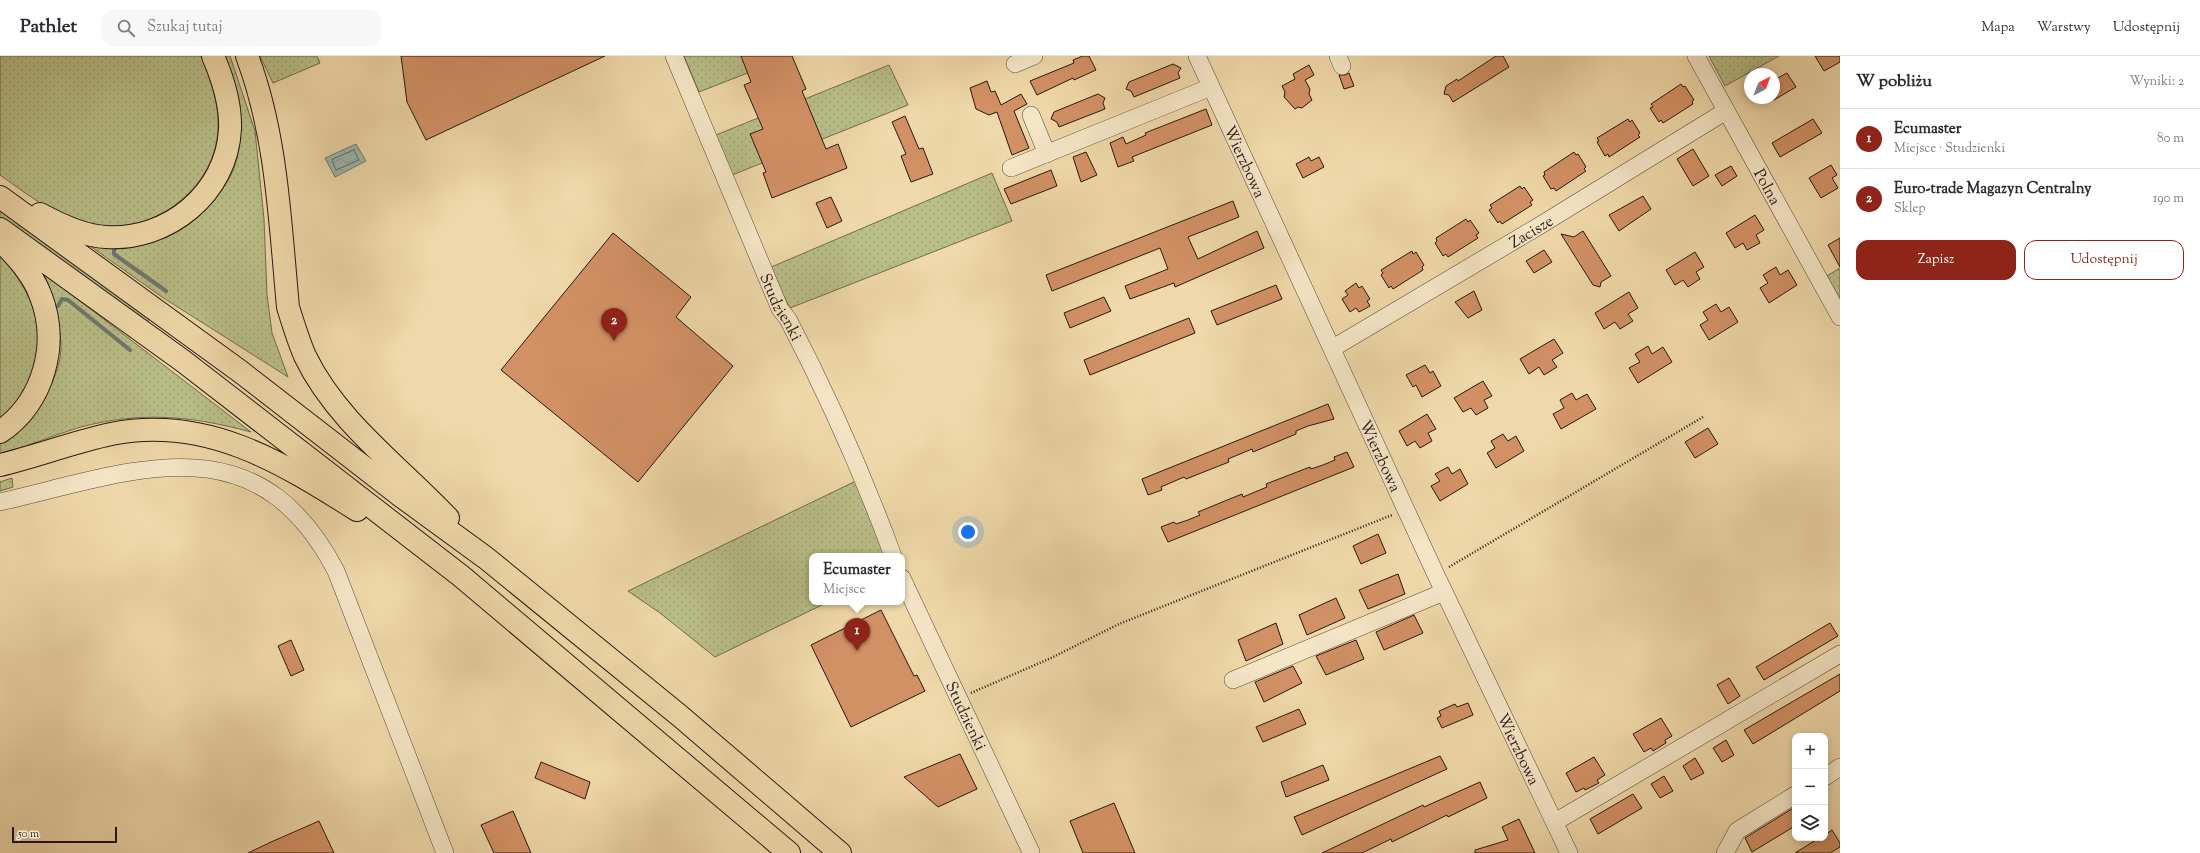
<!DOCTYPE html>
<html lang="pl">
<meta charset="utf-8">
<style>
:root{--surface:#fff;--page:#f7f7f7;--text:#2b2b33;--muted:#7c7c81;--line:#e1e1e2;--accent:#8f2418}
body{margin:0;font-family:"Sorts Mill Goudy",serif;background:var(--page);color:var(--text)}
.controls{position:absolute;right:12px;bottom:12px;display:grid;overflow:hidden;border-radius:8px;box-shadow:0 2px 10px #0003}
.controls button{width:36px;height:36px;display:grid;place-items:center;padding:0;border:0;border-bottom:1px solid var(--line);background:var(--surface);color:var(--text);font:20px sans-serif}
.compass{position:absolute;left:1744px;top:12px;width:36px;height:36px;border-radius:50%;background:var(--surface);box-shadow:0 2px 10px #0003;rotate:42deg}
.scale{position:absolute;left:12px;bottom:10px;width:105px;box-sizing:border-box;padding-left:4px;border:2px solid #281712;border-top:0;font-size:11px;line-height:14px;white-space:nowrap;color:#281712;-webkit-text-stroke:3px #f5e6c7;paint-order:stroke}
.you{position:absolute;left:968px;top:476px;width:14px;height:14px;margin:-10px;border:3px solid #fff;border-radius:50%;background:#1a73e8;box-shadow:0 0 0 6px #1a73e833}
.badge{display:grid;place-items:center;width:26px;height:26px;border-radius:50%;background:var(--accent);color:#fff;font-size:13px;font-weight:700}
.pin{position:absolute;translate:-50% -33px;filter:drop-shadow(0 1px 2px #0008)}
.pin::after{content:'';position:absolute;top:21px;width:14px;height:12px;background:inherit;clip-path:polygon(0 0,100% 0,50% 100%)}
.popup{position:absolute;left:809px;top:497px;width:96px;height:52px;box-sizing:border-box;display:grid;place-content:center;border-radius:8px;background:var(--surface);filter:drop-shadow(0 1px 3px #0005);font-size:13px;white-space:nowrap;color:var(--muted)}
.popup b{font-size:15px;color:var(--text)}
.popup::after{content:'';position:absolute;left:50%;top:100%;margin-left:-8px;border:8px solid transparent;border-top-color:var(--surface)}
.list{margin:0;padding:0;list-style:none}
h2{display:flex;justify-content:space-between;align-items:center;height:52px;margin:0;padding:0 16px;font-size:17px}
h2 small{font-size:13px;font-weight:400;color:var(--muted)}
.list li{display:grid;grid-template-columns:26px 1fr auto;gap:12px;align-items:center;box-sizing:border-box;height:60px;padding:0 16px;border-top:1px solid var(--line)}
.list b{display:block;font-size:15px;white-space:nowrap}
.list p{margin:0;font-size:13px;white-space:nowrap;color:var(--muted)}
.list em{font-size:13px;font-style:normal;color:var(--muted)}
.actions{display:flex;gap:8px;padding:12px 16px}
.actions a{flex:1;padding:9px 0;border:1px solid var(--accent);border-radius:12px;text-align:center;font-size:14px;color:var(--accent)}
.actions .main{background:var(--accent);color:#fff}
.icon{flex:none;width:22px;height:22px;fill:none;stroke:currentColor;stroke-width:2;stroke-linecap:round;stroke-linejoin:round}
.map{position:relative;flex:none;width:1840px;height:797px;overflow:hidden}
header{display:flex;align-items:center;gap:24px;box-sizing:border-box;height:56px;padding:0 20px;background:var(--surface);border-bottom:1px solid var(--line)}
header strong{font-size:19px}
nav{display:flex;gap:22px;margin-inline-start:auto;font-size:14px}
.search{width:280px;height:36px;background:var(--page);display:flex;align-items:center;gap:10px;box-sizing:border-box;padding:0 14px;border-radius:12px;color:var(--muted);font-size:15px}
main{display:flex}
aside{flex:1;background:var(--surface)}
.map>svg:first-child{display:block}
.grass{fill:url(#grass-dots);stroke:#706b4d}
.water{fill:url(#water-waves);stroke:#6e7871}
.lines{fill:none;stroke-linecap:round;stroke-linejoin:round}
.shore{stroke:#626861;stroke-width:1}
.stream{stroke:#6e7871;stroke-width:4}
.building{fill:#d29165;stroke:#281712}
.minor-casing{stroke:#5a4738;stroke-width:18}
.highway-casing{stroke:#281712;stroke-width:24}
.path{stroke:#281712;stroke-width:2.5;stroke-dasharray:1 2;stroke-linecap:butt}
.minor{stroke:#f5e6c7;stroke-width:17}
.highway{stroke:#efd8a9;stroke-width:22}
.labels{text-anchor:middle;stroke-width:3;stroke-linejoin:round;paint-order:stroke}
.street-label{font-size:16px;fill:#281712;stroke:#f5e6c7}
</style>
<header>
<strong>Pathlet</strong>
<div class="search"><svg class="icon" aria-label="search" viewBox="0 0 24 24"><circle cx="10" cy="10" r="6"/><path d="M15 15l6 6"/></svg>Szukaj tutaj</div>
<nav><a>Mapa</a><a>Warstwy</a><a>Udostępnij</a></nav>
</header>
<main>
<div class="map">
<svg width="1840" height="797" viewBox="0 0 1840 797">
<defs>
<pattern id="grass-dots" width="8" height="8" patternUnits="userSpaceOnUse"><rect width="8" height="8" fill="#b9bf88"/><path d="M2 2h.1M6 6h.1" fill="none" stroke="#9fa374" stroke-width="1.8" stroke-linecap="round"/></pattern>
<pattern id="water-waves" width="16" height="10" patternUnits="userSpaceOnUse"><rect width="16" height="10" fill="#9cb8b0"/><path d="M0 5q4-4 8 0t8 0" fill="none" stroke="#869d96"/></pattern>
</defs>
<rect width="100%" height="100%" fill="#efd8a9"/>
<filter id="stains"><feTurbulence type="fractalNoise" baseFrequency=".005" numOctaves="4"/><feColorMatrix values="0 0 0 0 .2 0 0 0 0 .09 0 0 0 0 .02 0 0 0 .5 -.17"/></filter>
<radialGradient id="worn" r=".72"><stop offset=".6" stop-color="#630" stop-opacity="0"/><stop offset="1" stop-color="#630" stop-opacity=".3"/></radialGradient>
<path class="grass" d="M0 0H201C209 21 217 41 218 64 221 126 161 176 101 171 63 167 30 140 0 119Z
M223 0H230L255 75 264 163 267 239 272 277 288 321 162 241 83 185C105 183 126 181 147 180 155 179 164 180 171 177 186 173 197 161 208 150 256 102 240 57 223 0Z
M260 0H317L320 7 273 27Z
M684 0H791L699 36Z
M1709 0H1779L1725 30Z
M889 9 908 49 732 119 716 79Z
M992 117 1012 165 790 252 769 212Z
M0 152 151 260 147 266 0 162Z
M0 199C40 245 54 292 19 346 14 353 6 360 0 366Z
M37 212 251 376C192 360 141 355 81 371 53 379 27 391 0 398V388C29 374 63 321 61 288 60 262 45 236 37 212Z
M1840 212V250L1825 221Z
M12 422 13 431 0 435V426Z
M858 424 890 500H812V546H828L715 601 660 557 628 535Z"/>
<path class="water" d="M356 88 366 105 335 121 325 102Z"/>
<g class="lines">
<path class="shore" d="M354 94 359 104 336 114 332 104Z"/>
<path class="stream" d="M118 191 114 193V198L166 235
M58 250 62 243 68 244 130 294"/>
</g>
<path class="building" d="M401 0H605L426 84 407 46Z
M741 0H792L806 33 802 35 826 93 838 88 847 112 772 142 763 117 766 116 750 78 763 73 744 29 751 26Z
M1083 0H1089L1096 14 1074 24 1073 22 1037 39 1030 25 1074 7 1073 4Z
M1496 0H1503L1509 11 1453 46 1449 39 1444 38 1446 30 1457 23 1458 25Z
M1815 0H1840V6L1824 15Z
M1173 8 1181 12 1178 17 1180 22 1134 41 1131 35 1126 33 1129 26Z
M1309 9 1314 19 1305 24 1310 33 1309 38 1312 44 1302 52 1298 51 1295 53 1284 41 1285 36 1282 30 1295 23 1293 18Z
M1349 17 1354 30 1344 33 1339 19H1345Z
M1787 17 1796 31 1774 44V24Z
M987 25 991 36 995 35 1001 49 1021 38 1027 48 1014 55 1029 92 1012 99 997 56 989 59 976 53 970 32Z
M1681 28 1683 31 1685 30 1694 44 1692 45 1693 48 1663 67 1661 64 1659 66 1650 52 1653 51 1651 48Z
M1098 38 1105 42 1103 47 1105 53 1059 71 1057 66 1051 63 1054 56Z
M1206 53 1212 69 1132 101 1134 105 1118 111 1110 87 1123 81 1126 88 1146 79 1145 77Z
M905 60 919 93 923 92 933 118 911 126 901 100 906 98 892 66Z
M1628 63 1630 66 1632 64 1640 77 1638 79 1640 81 1609 101 1608 98 1605 100 1597 86 1599 85 1597 82Z
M1813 63 1822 77 1780 101 1772 87Z
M1693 93 1709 120 1693 130 1677 103Z
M1086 96 1097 119 1081 126 1073 101Z
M1574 96 1576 99 1578 98 1586 111 1584 113 1586 115 1556 135 1554 132 1551 133 1543 120 1545 119 1544 116Z
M1309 101 1311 105 1319 101 1324 111 1303 122 1296 108Z
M1831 109 1837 119 1832 122 1838 132 1821 142 1809 122Z
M1731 110 1737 120 1722 130 1715 119Z
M1051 114 1057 130 1011 148 1004 133Z
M1520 130 1522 133 1524 131 1533 144 1530 146 1532 149 1502 168 1500 165 1498 167 1489 154 1492 152 1490 149Z
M1643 140 1651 153 1619 175 1609 159Z
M831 141 842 165 827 172 816 147Z
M1233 145 1239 161 1188 181 1198 203 1257 175 1264 192 1175 231 1174 227 1130 243 1125 230 1168 213 1160 192 1052 235 1046 219Z
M1755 159 1764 174 1756 179 1760 187 1747 194 1743 187 1735 192 1726 177Z
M1466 163 1468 166 1470 164 1479 177 1476 179 1478 182 1448 201 1446 198 1443 200 1435 187 1437 185 1436 182Z
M1583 175 1611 220 1601 226 1600 231 1593 229 1561 178 1574 181Z
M613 177 691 241 676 261 733 310 638 426 501 314Z
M1840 182V211L1828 189Z
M1544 194 1552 206 1534 217 1526 205Z
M1412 195 1413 198 1416 196 1424 209 1422 211 1423 214 1393 233 1391 230 1389 232 1381 219 1383 217 1381 214Z
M1695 196 1704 211 1696 216 1700 223 1688 231 1683 224 1675 229 1666 214Z
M1776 211 1780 219 1788 214 1797 229 1769 247 1760 232 1768 227 1763 219Z
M1356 227 1359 232 1362 230 1370 243 1367 245 1370 250 1359 256 1356 252 1350 256 1342 243 1348 239 1345 235Z
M1276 229 1282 243 1217 269 1211 255Z
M1474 235 1482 254 1468 262 1455 246Z
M1629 236 1638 252 1628 258 1633 265 1620 273 1615 266 1604 273 1595 257Z
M1104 241 1111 255 1070 272 1064 257Z
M1716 248 1721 256 1729 251 1738 266 1709 284 1700 269 1708 264 1703 256Z
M1189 262 1195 277 1090 319 1084 304Z
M1554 283 1563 297 1552 304 1557 311 1544 319 1539 311 1529 318 1520 303Z
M1648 290 1652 298 1663 291 1672 306 1638 327 1629 312 1640 306 1635 298Z
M1425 309 1430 317 1433 315 1441 330 1422 341 1416 329 1413 331 1406 319Z
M1483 325 1492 340 1484 344 1488 352 1476 359 1471 352 1463 356 1454 342Z
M1572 337 1576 344 1587 338 1596 353 1561 373 1553 358 1564 352 1560 344Z
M1328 348 1334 363 1308 370 1296 375V378L1253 396 1252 393 1228 403 1229 406 1186 423 1184 421 1161 431 1162 434 1148 439 1142 423Z
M1427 358 1436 373 1428 377 1432 385 1420 392 1415 385 1407 390 1399 375Z
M1708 372 1718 388 1695 402 1685 386Z
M1503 378 1508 385 1516 380 1524 395 1496 412 1487 397 1495 392 1491 385Z
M1347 396 1354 411 1168 486 1161 471 1174 466 1176 468 1188 464 1200 459 1198 456 1242 438 1243 441 1267 431 1266 428 1310 411 1311 413 1323 409 1335 404 1334 401Z
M1448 411 1452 418 1460 413 1468 428 1440 445 1431 430 1440 425 1435 418Z
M1378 478 1386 497 1361 508 1353 490Z
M1398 518 1405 538 1368 553 1359 534Z
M1336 542 1345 562 1307 579 1299 559Z
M881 554 914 620 917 619 925 635 851 671 811 589Z
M1414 559 1423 577 1384 594 1376 576Z
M1276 567 1283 588 1246 605 1238 584Z
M1830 567 1838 580 1764 624 1756 611Z
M291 584 304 614 291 620 278 590Z
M1356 584 1364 603 1326 619 1316 600Z
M1293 610 1302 627 1264 646 1255 626Z
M1840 618V635L1753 688 1744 674Z
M1729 622 1740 640 1728 648 1717 629Z
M1468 647 1473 659 1442 672 1437 662 1441 660 1439 655 1455 648 1457 651Z
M1299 653 1306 668 1263 686 1256 671Z
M1661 662 1672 680 1665 684 1666 687 1653 695 1651 692 1644 696 1633 678Z
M1726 684 1734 699 1722 706 1713 692Z
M960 698 977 733 938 751 904 721Z
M1440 700 1447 713 1302 779 1294 761Z
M1594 701 1605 719 1597 724 1599 727 1585 734 1584 732 1576 736 1566 717Z
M1695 702 1704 717 1691 724 1683 710Z
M541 706 590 726 585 743 535 722Z
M1323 709 1329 724 1286 741 1281 726Z
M1664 720 1673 735 1660 742 1651 728Z
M1480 726 1487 742 1448 761 1447 759 1392 786 1391 783 1362 797H1322L1423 749 1424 751Z
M1633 738 1642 752 1598 778 1590 763Z
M1114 747 1135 797H1083L1070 765Z
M1795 751V770L1752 796 1745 782Z
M513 755 531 797H494L481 769Z
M1519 763 1535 797H1475V794L1508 784 1502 771Z
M319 765 334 797H248L271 786Z
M1832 774 1840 787V791L1830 797H1795L1819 782H1825V779Z"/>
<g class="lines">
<g class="minor-casing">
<g id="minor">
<path id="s1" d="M674 0 780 253 788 263C828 340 863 418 893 500"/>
<path id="s2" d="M1197 0 1436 519 1569 797"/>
<path d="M1338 0 1342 10"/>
<path id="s3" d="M1696 0 1840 261"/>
<path d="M1015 8 1034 0"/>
<path d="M1031 59 1047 98"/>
<path d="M1011 112 1211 31"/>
<path id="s4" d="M1333 292 1539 170 1726 55"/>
<path d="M0 446C134 415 256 362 336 515L445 797"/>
<path id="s5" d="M902 522 1031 796"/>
<path d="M1233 624 1444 536"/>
<path d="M1825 721 1840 711"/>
<path d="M1555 766 1840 598"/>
<path d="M1725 797 1737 775 1795 739"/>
</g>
</g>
<g class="highway-casing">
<path id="highway" d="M247 0C277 79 280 167 288 251 293 267 298 284 305 300 336 365 400 411 448 462
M0 141 241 316 401 440 486 502 680 660 840 797
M40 158C60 169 83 180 106 181 168 185 227 137 230 73 231 48 223 23 213 0
M0 173 183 305 461 520 789 797
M0 184C15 199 32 217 40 238 60 287 44 346 0 376
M0 409C37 400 74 386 111 378 206 359 281 406 357 454"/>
</g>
<path class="path" d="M1449 511 1703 361
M971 637 1051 602 1119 568 1392 459"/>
<use href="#minor" class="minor"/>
<use href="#highway" class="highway"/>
</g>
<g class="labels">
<g class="street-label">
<text dy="6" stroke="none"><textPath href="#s2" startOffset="116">Wierzbowa</textPath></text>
<text dy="6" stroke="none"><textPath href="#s3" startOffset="149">Polna</textPath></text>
<text dy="6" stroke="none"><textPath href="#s4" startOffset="230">Zacisze</textPath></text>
<text dy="6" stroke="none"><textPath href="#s1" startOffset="273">Studzienki</textPath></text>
<text dy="6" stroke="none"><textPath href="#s2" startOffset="440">Wierzbowa</textPath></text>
<text dy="6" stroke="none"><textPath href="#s5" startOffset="152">Studzienki</textPath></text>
<text dy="6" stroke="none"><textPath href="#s2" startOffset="764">Wierzbowa</textPath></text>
</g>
</g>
<rect width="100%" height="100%" filter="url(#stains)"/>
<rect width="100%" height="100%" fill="url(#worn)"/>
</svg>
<div class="controls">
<button>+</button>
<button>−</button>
<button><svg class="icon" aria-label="layers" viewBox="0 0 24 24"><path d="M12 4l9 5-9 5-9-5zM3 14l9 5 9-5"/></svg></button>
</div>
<svg class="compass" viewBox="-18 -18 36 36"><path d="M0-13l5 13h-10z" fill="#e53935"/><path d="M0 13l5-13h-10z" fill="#7c7c81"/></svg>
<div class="scale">50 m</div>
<div class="you"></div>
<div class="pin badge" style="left:857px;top:595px">1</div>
<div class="popup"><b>Ecumaster</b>Miejsce</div>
<div class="pin badge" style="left:614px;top:285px">2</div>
</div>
<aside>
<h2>W pobliżu<small>Wyniki: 2</small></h2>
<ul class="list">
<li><span class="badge">1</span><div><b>Ecumaster</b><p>Miejsce · Studzienki</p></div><em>80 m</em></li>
<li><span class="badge">2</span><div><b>Euro-trade Magazyn Centralny</b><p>Sklep</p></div><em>190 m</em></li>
</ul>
<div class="actions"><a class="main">Zapisz</a><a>Udostępnij</a></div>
</aside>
</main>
